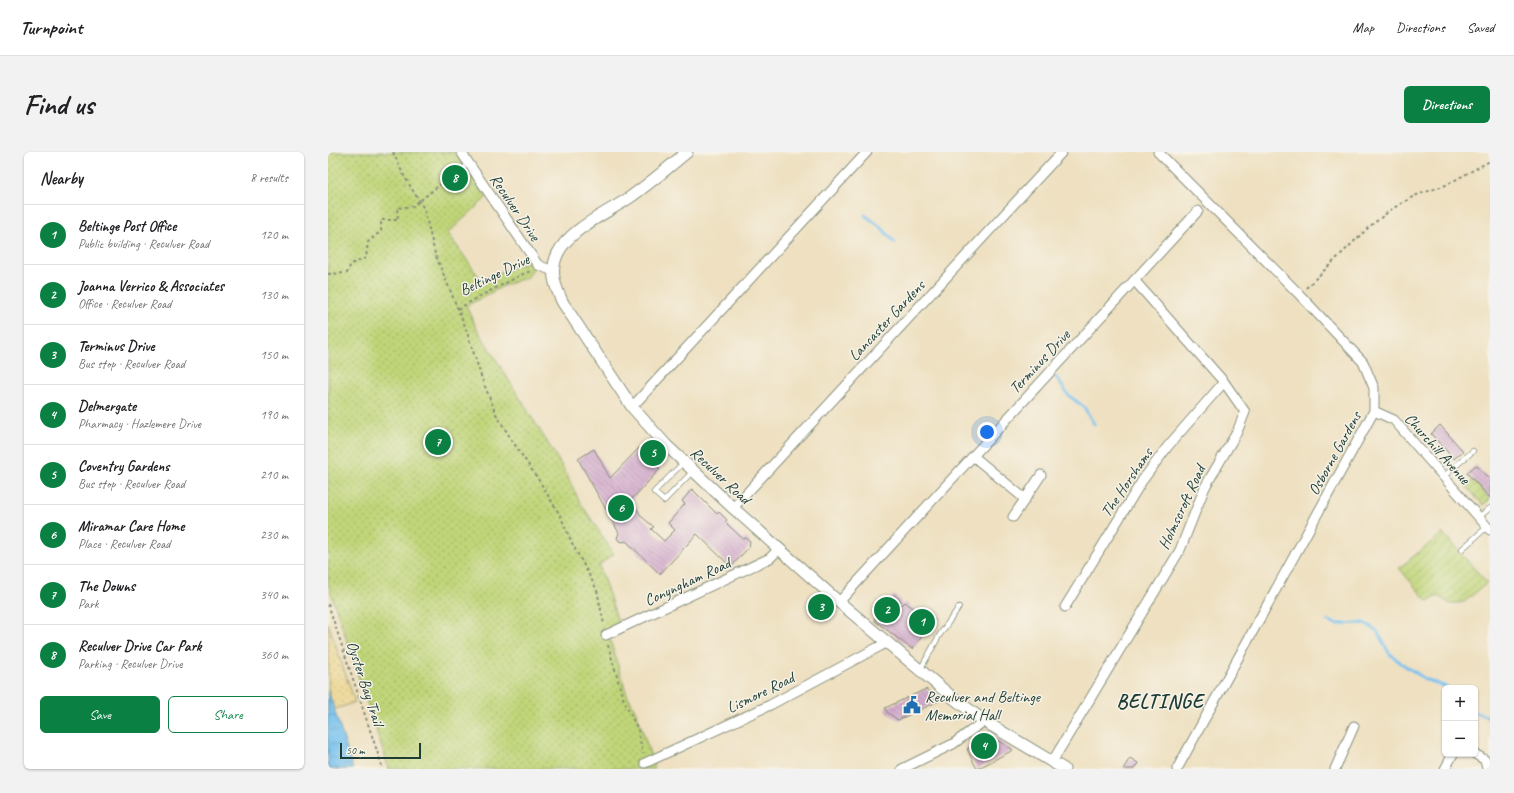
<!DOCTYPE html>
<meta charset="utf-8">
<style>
:root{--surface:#fff;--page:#f2f2f2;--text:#202124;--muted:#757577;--line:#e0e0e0;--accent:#0b8043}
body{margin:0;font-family:Caveat,sans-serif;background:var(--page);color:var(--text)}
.controls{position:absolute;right:12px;bottom:12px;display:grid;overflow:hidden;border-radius:6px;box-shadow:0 1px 3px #0004}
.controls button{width:36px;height:36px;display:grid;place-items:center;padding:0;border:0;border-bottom:1px solid var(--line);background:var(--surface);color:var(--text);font:20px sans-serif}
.scale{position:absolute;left:12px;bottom:10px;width:81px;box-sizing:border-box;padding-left:4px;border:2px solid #1f3d34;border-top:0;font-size:11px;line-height:14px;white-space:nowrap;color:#1f3d34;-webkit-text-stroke:3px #f7f3e8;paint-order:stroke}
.you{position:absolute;left:659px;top:280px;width:14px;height:14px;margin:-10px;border:3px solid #fff;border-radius:50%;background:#1a73e8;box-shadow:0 0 0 6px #1a73e833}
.badge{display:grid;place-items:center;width:26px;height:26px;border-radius:50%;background:var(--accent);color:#fff;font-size:13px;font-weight:700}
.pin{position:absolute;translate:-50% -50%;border:2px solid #fff;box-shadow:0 1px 4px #0006}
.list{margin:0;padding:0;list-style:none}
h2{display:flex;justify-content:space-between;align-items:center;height:52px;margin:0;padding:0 16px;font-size:17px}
h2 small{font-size:13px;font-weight:400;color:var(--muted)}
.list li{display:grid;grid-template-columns:26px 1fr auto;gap:12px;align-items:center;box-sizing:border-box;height:60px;padding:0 16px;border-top:1px solid var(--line)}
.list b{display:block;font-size:15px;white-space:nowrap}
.list p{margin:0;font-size:13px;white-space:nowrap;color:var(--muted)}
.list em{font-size:13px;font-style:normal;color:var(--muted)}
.actions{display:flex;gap:8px;padding:12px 16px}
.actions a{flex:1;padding:9px 0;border:1px solid var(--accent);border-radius:6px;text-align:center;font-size:14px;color:var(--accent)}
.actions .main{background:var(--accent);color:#fff}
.map{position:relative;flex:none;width:1162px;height:617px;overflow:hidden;border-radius:6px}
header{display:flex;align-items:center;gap:24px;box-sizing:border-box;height:56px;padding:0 20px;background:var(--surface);border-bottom:1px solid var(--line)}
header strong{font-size:19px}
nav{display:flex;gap:22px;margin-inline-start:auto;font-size:14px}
.intro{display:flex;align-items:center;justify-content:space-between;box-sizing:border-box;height:96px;padding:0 24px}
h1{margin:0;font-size:28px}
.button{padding:10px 18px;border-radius:6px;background:var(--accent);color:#fff;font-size:14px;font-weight:700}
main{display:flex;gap:24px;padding:0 24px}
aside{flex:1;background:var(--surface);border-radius:6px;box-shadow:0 1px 3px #0004}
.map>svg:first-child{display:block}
.grass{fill:url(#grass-dots);stroke:#708956}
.sand{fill:url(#sand-dots);stroke:#868c69}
.garden{fill:url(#garden-furrows);stroke:#708956}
.water{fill:url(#water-ripples);stroke:#4a7f92}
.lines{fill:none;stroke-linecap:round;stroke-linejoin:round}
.stream{stroke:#75c1ef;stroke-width:3}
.building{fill:url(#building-back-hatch)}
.service-casing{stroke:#868e7a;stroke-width:6}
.minor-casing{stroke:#868e7a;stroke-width:11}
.tertiary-casing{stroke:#868e7a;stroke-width:13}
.path{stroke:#868e7a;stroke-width:2;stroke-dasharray:3 3;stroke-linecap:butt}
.service{stroke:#fff;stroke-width:4.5}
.minor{stroke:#fff;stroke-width:9}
.tertiary{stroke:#fff;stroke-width:11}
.labels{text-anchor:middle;stroke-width:3;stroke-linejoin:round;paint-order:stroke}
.street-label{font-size:16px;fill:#1f3d34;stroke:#f7f3e8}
.poi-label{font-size:16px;fill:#1f3d34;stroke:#f7f3e8;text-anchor:start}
.district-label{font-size:20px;font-weight:bold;letter-spacing:1px;fill:#1f3d34;stroke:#f7f3e8}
</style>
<header>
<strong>Turnpoint</strong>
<nav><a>Map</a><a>Directions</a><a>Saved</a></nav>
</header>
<div class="intro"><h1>Find us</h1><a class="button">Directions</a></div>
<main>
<aside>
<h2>Nearby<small>8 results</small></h2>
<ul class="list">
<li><span class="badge">1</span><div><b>Beltinge Post Office</b><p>Public building · Reculver Road</p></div><em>120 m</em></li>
<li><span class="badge">2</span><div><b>Joanna Verrico &amp; Associates</b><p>Office · Reculver Road</p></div><em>130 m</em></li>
<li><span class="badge">3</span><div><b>Terminus Drive</b><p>Bus stop · Reculver Road</p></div><em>150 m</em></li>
<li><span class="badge">4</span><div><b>Delmergate</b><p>Pharmacy · Hazlemere Drive</p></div><em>190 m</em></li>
<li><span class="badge">5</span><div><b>Coventry Gardens</b><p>Bus stop · Reculver Road</p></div><em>210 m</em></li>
<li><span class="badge">6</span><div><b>Miramar Care Home</b><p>Place · Reculver Road</p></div><em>230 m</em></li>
<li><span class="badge">7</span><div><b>The Downs</b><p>Park</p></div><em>340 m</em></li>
<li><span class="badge">8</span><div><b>Reculver Drive Car Park</b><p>Parking · Reculver Drive</p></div><em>360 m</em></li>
</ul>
<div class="actions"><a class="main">Save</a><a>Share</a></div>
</aside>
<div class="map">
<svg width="1162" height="617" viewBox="0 0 1162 617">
<defs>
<pattern id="grass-dots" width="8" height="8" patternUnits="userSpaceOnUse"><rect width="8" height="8" fill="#c0d578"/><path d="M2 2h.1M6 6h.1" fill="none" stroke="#9bae63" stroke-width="1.8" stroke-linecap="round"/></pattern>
<pattern id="sand-dots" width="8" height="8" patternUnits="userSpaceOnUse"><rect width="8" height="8" fill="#eeda9e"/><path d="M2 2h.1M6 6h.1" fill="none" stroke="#ccbc89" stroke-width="1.8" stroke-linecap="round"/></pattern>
<pattern id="garden-furrows" width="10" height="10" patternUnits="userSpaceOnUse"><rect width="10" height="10" fill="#c0d578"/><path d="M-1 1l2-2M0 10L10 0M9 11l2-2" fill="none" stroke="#9bae63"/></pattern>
<pattern id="water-ripples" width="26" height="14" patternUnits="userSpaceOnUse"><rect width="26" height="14" fill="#75c1ef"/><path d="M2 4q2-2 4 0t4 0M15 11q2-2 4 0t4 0" fill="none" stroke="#5f9ec2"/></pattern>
<pattern id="building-back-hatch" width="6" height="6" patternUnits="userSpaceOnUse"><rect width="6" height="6" fill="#d3abcd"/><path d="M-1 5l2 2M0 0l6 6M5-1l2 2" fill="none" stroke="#ab8ca7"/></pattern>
</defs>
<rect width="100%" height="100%" fill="#f7f3e8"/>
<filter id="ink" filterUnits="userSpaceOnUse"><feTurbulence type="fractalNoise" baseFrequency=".025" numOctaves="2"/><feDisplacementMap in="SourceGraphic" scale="8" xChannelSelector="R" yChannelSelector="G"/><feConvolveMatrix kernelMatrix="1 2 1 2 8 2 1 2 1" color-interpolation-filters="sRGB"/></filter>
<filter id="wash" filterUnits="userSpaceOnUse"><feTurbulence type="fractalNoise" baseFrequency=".012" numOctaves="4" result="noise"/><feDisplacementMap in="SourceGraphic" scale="16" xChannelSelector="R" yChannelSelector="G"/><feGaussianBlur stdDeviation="0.9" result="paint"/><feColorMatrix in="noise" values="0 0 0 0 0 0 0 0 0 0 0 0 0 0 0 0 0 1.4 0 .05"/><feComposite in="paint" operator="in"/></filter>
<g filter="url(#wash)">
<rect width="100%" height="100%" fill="#eee0c0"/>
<path class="grass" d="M0 0H127L159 45 120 81 122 84 153 128 204 108 206 114 200 125 177 133 138 154 148 175 234 314 252 350 286 402 271 413 291 472 279 478 298 540 309 562 327 617H61L0 432Z"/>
<path class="sand" d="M0 471 27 550 0 560Z"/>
<path class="garden" d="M1145 328 1162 347 1155 353 1138 334Z
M1115 381 1159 431 1136 450 1122 452 1110 444 1099 449 1071 416Z"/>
<path class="water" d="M0 538 25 617H0Z"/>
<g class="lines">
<path class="stream" d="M537 63 554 76 566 90
M728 225 740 243 756 255 766 272
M1000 469 1009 472 1035 471 1042 474 1049 479 1061 501 1073 511 1097 527 1121 536
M1147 560 1162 566"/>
</g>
<g id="blocks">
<path class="building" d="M1112 273 1135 299 1126 307 1103 282Z
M311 296 332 317 303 348 314 365 326 375 323 377 336 389 347 378 340 371 357 352 354 349 364 337 389 362 391 360 399 368 397 370 415 387 418 386 422 389 421 395 403 415 369 382 332 422 298 389 296 390 291 389 289 386 291 381 250 307 266 297 282 326Z
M1148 313 1162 328V346L1139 321Z
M566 443 573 449 572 451 574 453 577 450 590 460 594 457 607 468 584 497 547 469V464Z
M598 537 610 546 611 549 570 568 559 560 557 556Z
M663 584 685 598 649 617 639 597 652 591 650 587 655 585 656 587Z
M802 606 810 611 806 617H795Z"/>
</g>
</g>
<g filter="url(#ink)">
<use href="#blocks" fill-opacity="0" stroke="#868e7a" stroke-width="1"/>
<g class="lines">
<g class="service-casing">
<path id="service" d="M128 21 141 12
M356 310 326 340 336 349 365 319
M1115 325 1145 299
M1151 365 1162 356
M1134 397 1159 375
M592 518 611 484 631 455"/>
</g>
<g class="minor-casing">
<path id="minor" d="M133 0 210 113 225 119
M830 0 971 142 1035 210 1046 236V259L849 617
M304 255 539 0
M1046 259 1066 268 1162 378
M645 304 697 347
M405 356 734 0
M685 365 713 323
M511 450 870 59
M737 455 814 329 840 294 896 230
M278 483 442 406 451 397
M1147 602 1157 608 1159 617
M724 610 852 398 877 335 909 280 917 260 896 230 806 128
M317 611 442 553 558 491
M574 617 625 592 656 569
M1007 617 1026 574
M1117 617 1125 602"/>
</g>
<g class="tertiary-casing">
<path id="tertiary" d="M359 0C340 16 321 32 301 46 279 61 242 77 230 101 221 119 227 135 235 151L304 255 338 293 405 356 511 450 624 545 656 569 736 617"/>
</g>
<path class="path" d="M65 0 75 22 96 57 107 102 137 174 154 227 168 262 183 287 212 330 232 363 244 391 269 438 276 473
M0 122 19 121 23 112 38 106 40 90 53 79V68H70L69 56 85 54 122 25
M978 136 1041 75 1064 57 1086 44 1118 33 1162 9
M130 157 154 143 197 121 203 119
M0 452 55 617
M280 493 295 546 310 578 315 602"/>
<use href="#service" class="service"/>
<use href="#minor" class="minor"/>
<use href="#tertiary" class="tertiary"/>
</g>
</g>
<defs>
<g id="civic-bare" transform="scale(1.38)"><path d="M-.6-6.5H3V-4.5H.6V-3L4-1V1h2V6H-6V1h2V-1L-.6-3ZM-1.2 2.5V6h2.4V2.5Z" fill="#1f6fb2" stroke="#f7f3e8" stroke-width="2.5" paint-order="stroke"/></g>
</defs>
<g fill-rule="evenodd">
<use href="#civic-bare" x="584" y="553"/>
</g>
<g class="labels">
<g class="street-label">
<text transform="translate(188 55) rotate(56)" y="6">Reculver Drive</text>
<text transform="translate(166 122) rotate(-26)" y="6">Beltinge Drive</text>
<text transform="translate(558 168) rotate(-47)" y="6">Lancaster Gardens</text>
<text transform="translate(711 209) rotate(-47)" y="6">Terminus Drive</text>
<text transform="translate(1110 296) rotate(48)" y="6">Churchill Avenue</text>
<text transform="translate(1006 301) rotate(-61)" y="6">Osborne Gardens</text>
<text transform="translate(393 323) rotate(43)" y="6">Reculver Road</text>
<text transform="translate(798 330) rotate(-56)" y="6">The Horshams</text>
<text transform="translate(853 355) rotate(-65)" y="6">Holmscroft Road</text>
<text transform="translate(359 429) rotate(-25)" y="6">Conyngham Road</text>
<text transform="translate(38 531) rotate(72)" y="6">Oyster Bay Trail</text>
<text transform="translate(432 540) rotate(-26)" y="6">Lismore Road</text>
</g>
<g class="poi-label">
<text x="597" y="550">Reculver and Beltinge<tspan x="597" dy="18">Memorial Hall</tspan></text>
</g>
<g class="district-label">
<text x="832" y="556">BELTINGE</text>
</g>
</g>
</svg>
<div class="controls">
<button>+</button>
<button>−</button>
</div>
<div class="scale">50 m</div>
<div class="you"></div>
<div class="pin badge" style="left:594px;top:470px">1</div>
<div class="pin badge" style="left:559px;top:458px">2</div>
<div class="pin badge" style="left:493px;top:455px">3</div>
<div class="pin badge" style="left:656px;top:594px">4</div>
<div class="pin badge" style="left:325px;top:301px">5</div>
<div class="pin badge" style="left:293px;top:356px">6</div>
<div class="pin badge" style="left:110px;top:290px">7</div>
<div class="pin badge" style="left:127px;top:26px">8</div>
</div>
</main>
